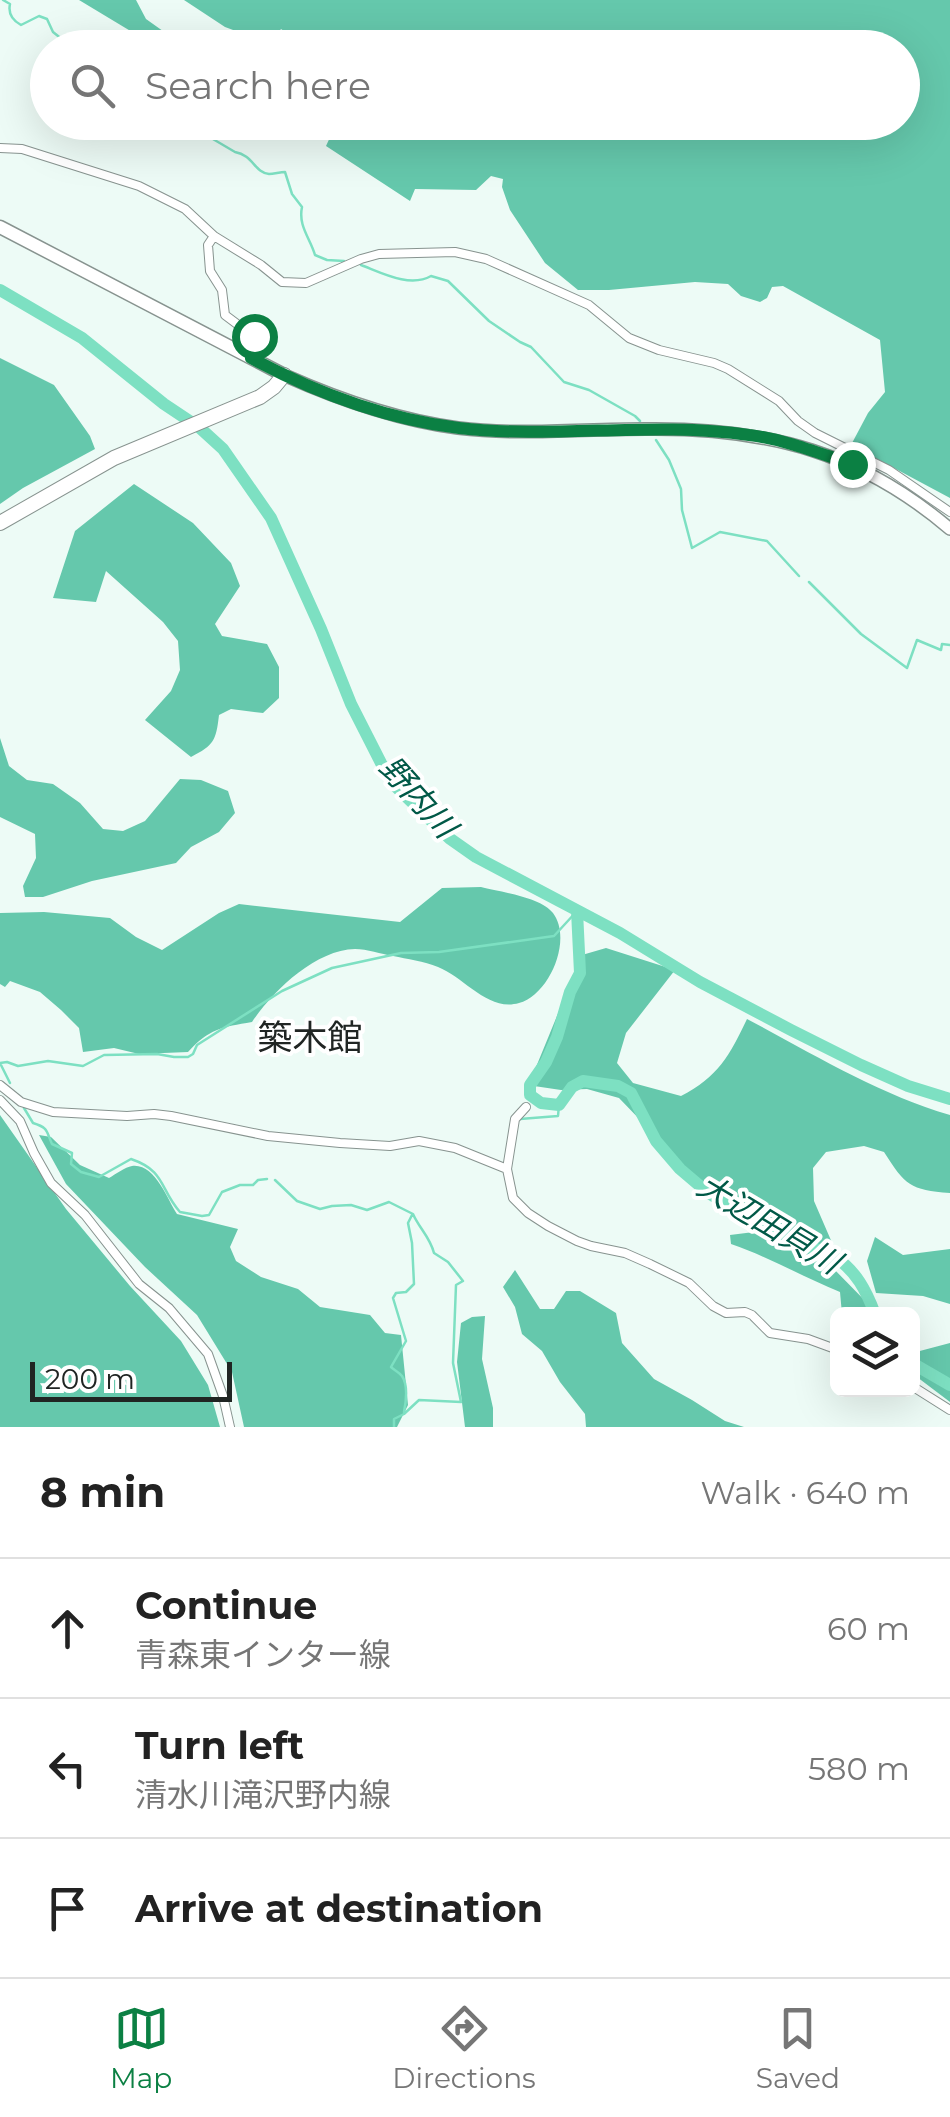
<!DOCTYPE html>
<meta charset="utf-8">
<style>
:root{--surface:#fff;--page:#f6f6f6;--text:#222;--muted:#767676;--line:#e0e0e0;--accent:#0b8043}
body{margin:0;font-family:Montserrat,"Noto Sans JP",sans-serif;background:var(--page);color:var(--text)}
.controls{position:absolute;right:30px;bottom:30px;display:grid;overflow:hidden;border-radius:15px;box-shadow:0 10px 40px #0002}
.controls button{width:90px;height:90px;display:grid;place-items:center;padding:0;border:0;border-bottom:2px solid var(--line);background:var(--surface);color:var(--text);font:50px sans-serif}
.scale{position:absolute;left:30px;bottom:25px;width:202px;box-sizing:border-box;padding-left:10px;border:5px solid #202523;border-top:0;font-size:28px;line-height:35px;white-space:nowrap;color:#202523;-webkit-text-stroke:8px #fff;paint-order:stroke}
.stop{position:absolute;width:30px;height:30px;margin:-22px;border:8px solid #0b8043;border-radius:50%;background:#fff}
.stop.end{background:#0b8043;border-color:#fff;box-shadow:0 2px 10px #0008}
.list{margin:0;padding:0;list-style:none}
h2{display:flex;justify-content:space-between;align-items:center;height:130px;margin:0;padding:0 40px;font-size:42px}
h2 small{font-size:32px;font-weight:400;color:var(--muted)}
.list li{display:grid;grid-template-columns:65px 1fr auto;gap:30px;align-items:center;box-sizing:border-box;height:140px;padding:0 40px;border-top:2px solid var(--line)}
.list b{display:block;font-size:38px;white-space:nowrap}
.list p{margin:0;font-size:32px;white-space:nowrap;color:var(--muted)}
.list em{font-size:32px;font-style:normal;color:var(--muted)}
.icon{flex:none;width:55px;height:55px;fill:none;stroke:currentColor;stroke-width:2;stroke-linecap:round;stroke-linejoin:round}
.map{position:relative;flex:none;width:950px;height:1427px;overflow:hidden}
.search{position:absolute;background:var(--surface);box-shadow:0 10px 40px #0002;left:30px;right:30px;top:30px;height:110px;display:flex;align-items:center;gap:25px;box-sizing:border-box;padding:0 35px;border-radius:55px;color:var(--muted);font-size:38px}
.sheet{height:550px;background:var(--surface)}
nav{display:flex;justify-content:space-around;align-items:center;box-sizing:border-box;height:140px;border-top:2px solid var(--line);background:var(--surface);font-size:28px;color:var(--muted)}
nav a{display:grid;justify-items:center;gap:5px}
nav .on{color:var(--accent)}
.map>svg:first-child{display:block}
.forest{fill:#65c8ac}
.lines{fill:none;stroke-linecap:round;stroke-linejoin:round}
.stream{stroke:#7de0c2;stroke-width:2.5}
.river{stroke:#7de0c2;stroke-width:12}
.minor-casing{stroke:#87938f;stroke-width:10}
.secondary-casing{stroke:#87938f;stroke-width:14}
.primary-casing{stroke:#87938f;stroke-width:15}
.motorway-casing{stroke:#87938f;stroke-width:16}
.minor{stroke:#fff;stroke-width:8}
.secondary{stroke:#fff;stroke-width:11}
.primary{stroke:#fff;stroke-width:12}
.motorway{stroke:#fff;stroke-width:14}
.route{stroke:#0b8043;stroke-width:12}
.labels{text-anchor:middle;stroke-width:8;stroke-linejoin:round;paint-order:stroke}
.water-label{font-size:32px;font-style:italic;fill:#015947;stroke:#fff}
.quarter-label{font-size:35px;fill:#202523;stroke:#fff}
</style>
<div class="map">
<svg width="950" height="1427" viewBox="0 0 950 1427">
<rect width="100%" height="100%" fill="#edfbf6"/>
<path class="forest" d="M79 0H136L146 19 184 46 182 47H157Z
M184 0H950V498L851 445 868 413 885 392 880 340 783 286 772 287 767 298 760 302 741 296 728 284 695 282 609 290H578L545 263 510 210 502 187 503 179 491 176 476 190 415 189 410 201 326 146 337 122H902V48L307 47 281 29 271 44 225 27Z
M0 358 54 385 90 436 95 449 23 488 0 504Z
M134 484 193 523 231 563 240 586 215 624 222 636 267 644 279 667V698L263 713 231 709 219 715C216 741 214 745 191 757L145 720 171 691 180 670 178 641 163 622 106 571 96 602 53 598 75 531Z
M0 738 9 766 27 780 53 784 80 803 103 829 123 831 145 821 180 779 201 780 228 791 235 813 219 832 191 847 176 863 92 881 43 897H25L23 886 36 858 35 834 0 817Z
M481 887C500 892 541 897 553 913 573 940 549 995 519 1003 488 1012 464 977 438 967 424 961 407 959 393 956 381 954 367 949 355 949 315 950 273 991 252 1022 222 1027 209 1029 188 1052L139 1054 114 1048 83 1052 79 1028 61 1010 40 992 10 981 5 987 0 984V913L44 912 110 918 136 937 162 950 219 913 239 904 400 922 442 888Z
M606 948 675 970 626 1033 617 1063 633 1083 681 1096C718 1077 730 1055 747 1019 813 1054 878 1094 950 1115V1193C910 1190 905 1185 884 1152L864 1146 826 1152 813 1168 814 1201 833 1245 831 1266 878 1314H842L840 1292C803 1277 769 1257 731 1244L730 1235 779 1229 743 1213 693 1181 647 1127 619 1098 587 1089 561 1090 534 1086V1072L582 955Z
M0 1115 66 1209 130 1286 181 1341 208 1385 220 1427H0Z
M39 1135 51 1137 80 1165 109 1178C116 1174 125 1167 132 1166 155 1163 167 1199 177 1214L238 1229 230 1247 236 1261 261 1277 298 1289 320 1307 370 1315 385 1333 401 1335 408 1405 397 1427H244L232 1372 197 1315 145 1267 66 1184Z
M875 1237 903 1255 950 1249V1304L923 1296 876 1293 867 1261Z
M515 1270 540 1309H554L566 1291H580L616 1313 622 1343 654 1379 692 1400 725 1421 744 1427H586L585 1414 560 1382 542 1351 522 1334 515 1307 503 1287Z
M485 1316 482 1359 493 1408V1427H465L457 1362 461 1323 472 1317Z
M950 1343V1402L913 1374 912 1349 916 1352Z"/>
<g class="lines">
<path class="stream" d="M3 0 10 4C8 13 12 20 21 25L39 16 47 19 53 32 73 48
M184 122 235 152C253 155 255 173 269 174 274 174 280 172 285 172L292 194 302 207C298 226 310 238 315 255L327 260 344 261
M361 265C382 273 410 288 431 276L448 281 489 321 520 342 531 347 564 382 589 390 635 416 640 421
M656 440 669 460 681 489 682 510 692 548 720 532 767 541 799 576
M809 582 861 634 907 668 917 640 941 650 942 644 950 645
M0 1063 7 1062 18 1066 48 1061 83 1066 104 1055 157 1054 174 1057H188L193 1054 197 1045 282 991 332 968 401 953 439 952 554 936 577 911
M0 1063 10 1083
M24 1108 33 1123C49 1128 46 1131 52 1144L72 1153 71 1164 81 1172 99 1177 131 1159C166 1171 159 1188 180 1212L202 1216 209 1215 222 1192 240 1185H253L258 1180 267 1179
M520 1119 558 1116 559 1105
M275 1180 297 1201 320 1209 332 1206 351 1205 367 1210 389 1202 413 1214C419 1228 430 1237 434 1253L448 1262 463 1281 456 1285 453 1363 461 1402 419 1400 404 1414 394 1419V1427
M404 1412C406 1402 408 1385 402 1376 399 1372 394 1370 391 1367L406 1341 393 1298 396 1293 406 1292 414 1284 412 1243 408 1223 412 1215"/>
<path class="river" d="M0 290 82 338 164 404 200 428 223 449 271 518 321 629 351 704 381 763 395 786 449 838 476 857 620 933 700 982 791 1030 861 1065 908 1086 950 1099
M577 911 580 973 570 992 557 1037 546 1062 530 1085V1095L541 1103 559 1105 572 1087 583 1081 618 1086 631 1093 656 1141 680 1169 707 1192 759 1225 835 1257C856 1271 866 1290 875 1314
M912 1363 950 1385"/>
<g class="minor-casing">
<path id="minor" d="M0 148 22 149 139 186 185 209 214 236 261 265 282 282 306 283 361 259 379 254 455 252 486 259 589 305 629 338 659 350 714 363 728 369 779 401 798 421 815 433 889 470 950 512
M214 236 208 245 210 271 222 290 225 315 253 336 251 357
M0 1085 21 1102 53 1112 127 1116 154 1114 171 1116 268 1136 340 1143 390 1146 419 1141 455 1148 507 1169 513 1198 528 1213 548 1226 577 1241 591 1246 625 1253 650 1264 689 1283 713 1306 726 1313 745 1312 752 1315 770 1333 808 1339 838 1350
M0 1100 20 1121 34 1153 51 1183 85 1215 139 1284 169 1308 208 1354 223 1396 230 1427
M507 1169 515 1119 526 1107
M912 1386 950 1410"/>
</g>
<g class="secondary-casing">
<path id="secondary" d="M284 375C340 400 397 420 458 428 523 436 590 428 655 429 771 429 861 453 950 529"/>
</g>
<g class="primary-casing">
<path id="primary" d="M0 227 284 375"/>
</g>
<g class="motorway-casing">
<path id="motorway" d="M0 523 114 458 260 397 274 387 284 375"/>
</g>
<use href="#minor" class="minor"/>
<use href="#secondary" class="secondary"/>
<use href="#primary" class="primary"/>
<use href="#motorway" class="motorway"/>
</g>
<g class="lines">
<path class="route" d="M254 336 251 358C316 393 385 419 459 428 556 439 653 421 749 435 784 439 818 453 852 464"/>
</g>
<g class="labels">
<g class="water-label">
<text transform="translate(418 797) rotate(48)" y="11">野内川</text>
<text transform="translate(769 1224) rotate(31)" y="11">大辺田貝川</text>
</g>
<g class="quarter-label">
<text x="310" y="1050">築木館</text>
</g>
</g>
</svg>
<div class="controls">
<button><svg class="icon" aria-label="layers" viewBox="0 0 24 24"><path d="M12 4l9 5-9 5-9-5zM3 14l9 5 9-5"/></svg></button>
</div>
<div class="scale">200 m</div>
<div class="stop" style="left:254px;top:336px"></div>
<div class="stop end" style="left:852px;top:464px"></div>
<div class="search"><svg class="icon" aria-label="search" viewBox="0 0 24 24"><circle cx="10" cy="10" r="6"/><path d="M15 15l6 6"/></svg>Search here</div>
</div>
<section class="sheet">
<h2>8 min<small>Walk · 640 m</small></h2>
<ul class="list">
<li><svg class="icon" aria-label="ahead" viewBox="0 0 24 24"><path d="M12 20V5M6 11l6-6 6 6"/></svg><div><b>Continue</b><p>青森東インター線</p></div><em>60 m</em></li>
<li><svg class="icon" aria-label="left" viewBox="0 0 24 24"><path d="M17 20v-9H6M10 6l-5 5 5 5"/></svg><div><b>Turn left</b><p>清水川滝沢野内線</p></div><em>580 m</em></li>
<li><svg class="icon" aria-label="arrive" viewBox="0 0 24 24"><path d="M6 21V4h12l-3 4 3 4H6"/></svg><div><b>Arrive at destination</b></div></li>
</ul>
</section>
<nav>
<a class="on"><svg class="icon" aria-label="map" viewBox="0 0 24 24"><path d="M3 6l6-2 6 2 6-2v14l-6 2-6-2-6 2zM9 4v14M15 6v14"/></svg>Map</a>
<a><svg class="icon" aria-label="directions" viewBox="0 0 24 24"><path d="M12 3l9 9-9 9-9-9zM9 14v-3h6M13 9l2 2-2 2"/></svg>Directions</a>
<a><svg class="icon" aria-label="saved" viewBox="0 0 24 24"><path d="M7 4h10v16l-5-4-5 4z"/></svg>Saved</a>
</nav>
